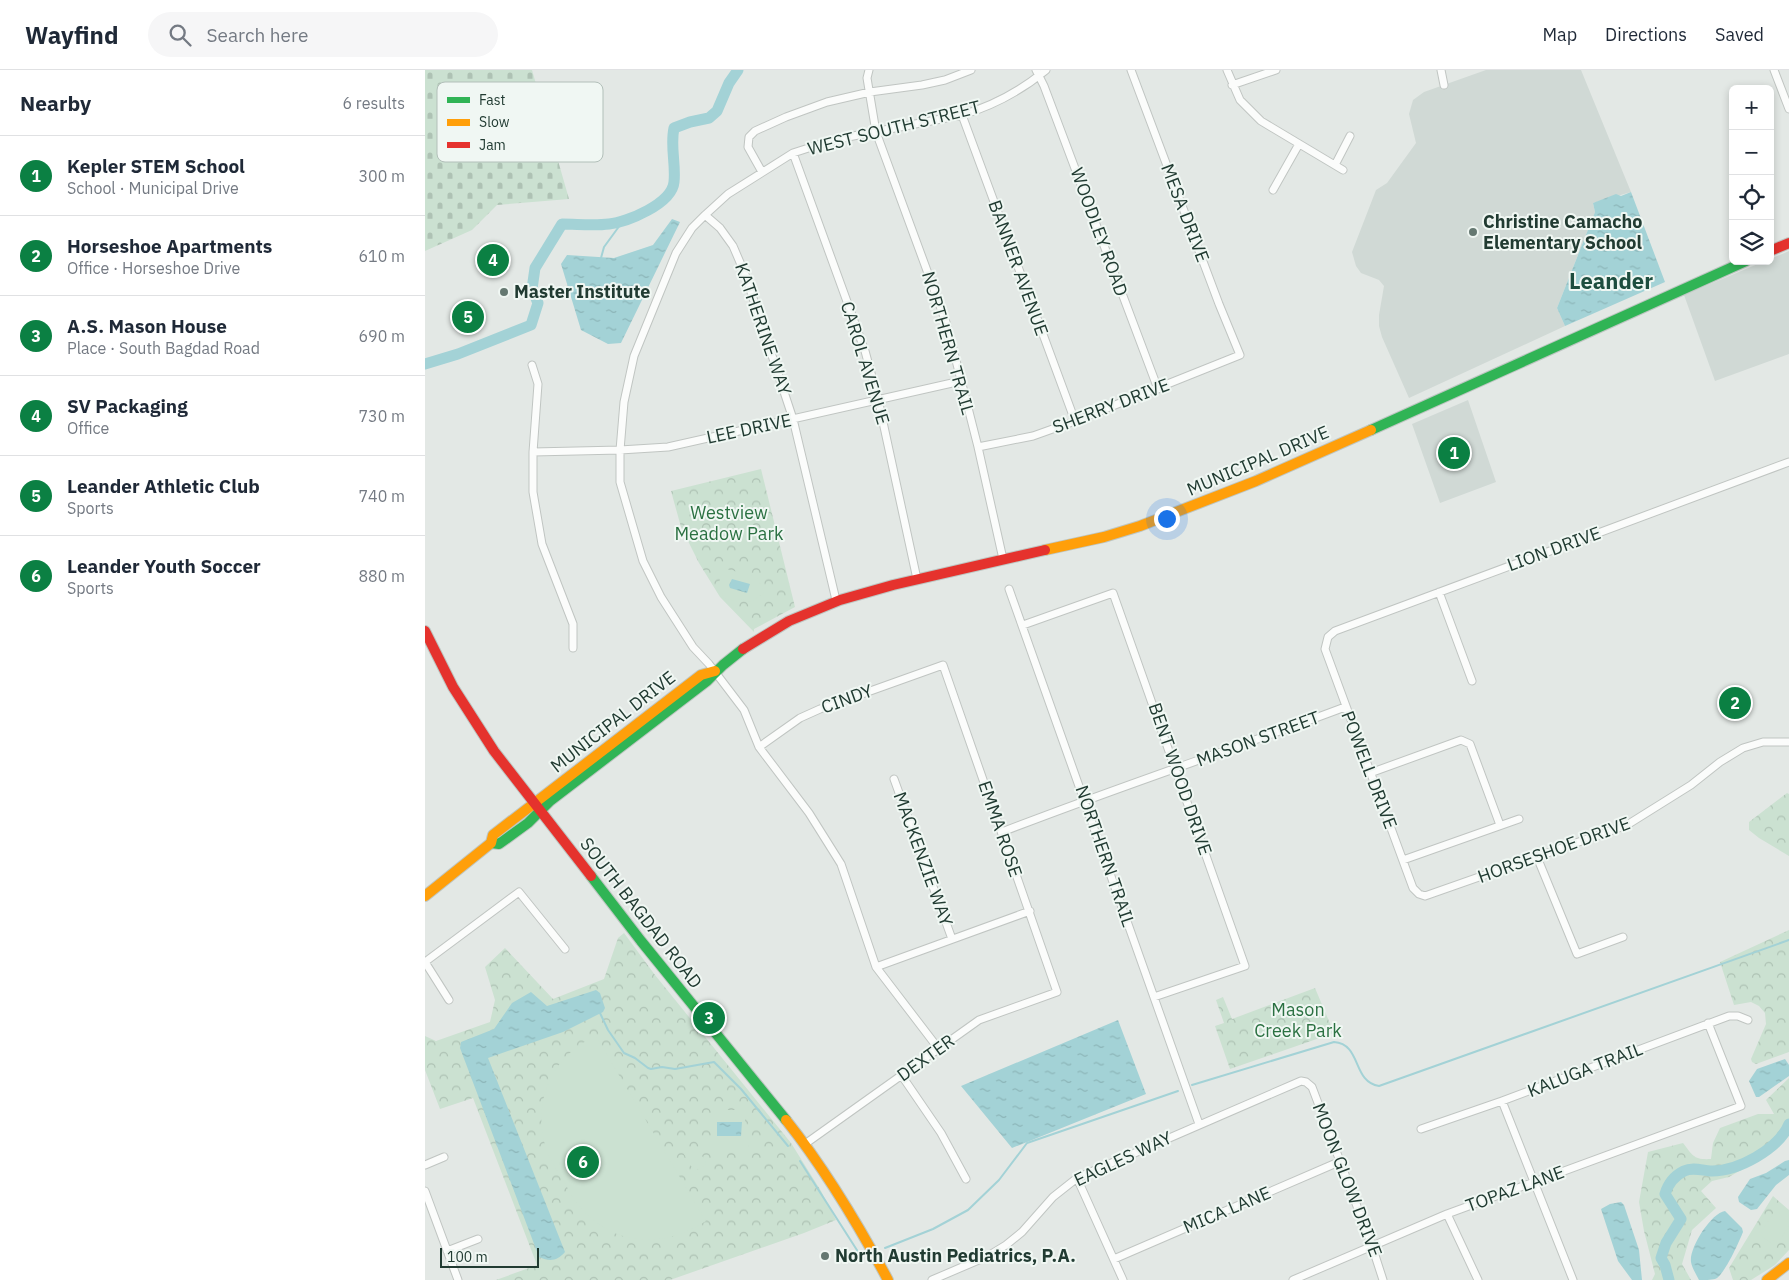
<!DOCTYPE html>
<meta charset="utf-8">
<style>
:root{--surface:#fff;--page:#f6f6f7;--text:#1f2937;--muted:#747a83;--line:#e0e1e3;--accent:#0b8043}
body{margin:0;font-family:"IBM Plex Sans",sans-serif;background:var(--page);color:var(--text)}
.controls{position:absolute;right:15px;top:15px;display:grid;overflow:hidden;border-radius:8px;box-shadow:0 2px 8px #0003}
.controls button{width:45px;height:45px;display:grid;place-items:center;padding:0;border:0;border-bottom:1px solid var(--line);background:var(--surface);color:var(--text);font:25px sans-serif}
.scale{position:absolute;left:15px;bottom:12px;width:99px;box-sizing:border-box;padding-left:5px;border:2px solid #213b32;border-top:0;font-size:14px;line-height:18px;white-space:nowrap;color:#213b32;-webkit-text-stroke:4px #f0f7f3;paint-order:stroke}
.you{position:absolute;left:741px;top:448px;width:18px;height:18px;margin:-12px;border:4px solid #fff;border-radius:50%;background:#1a73e8;box-shadow:0 0 0 8px #1a73e833}
.badge{display:grid;place-items:center;width:32px;height:32px;border-radius:50%;background:var(--accent);color:#fff;font-size:16px;font-weight:700}
.pin{position:absolute;translate:-50% -50%;border:2px solid #fff;box-shadow:0 1px 5px #0006}
.list{margin:0;padding:0;list-style:none}
h2{display:flex;justify-content:space-between;align-items:center;height:65px;margin:0;padding:0 20px;font-size:21px}
h2 small{font-size:16px;font-weight:400;color:var(--muted)}
.list li{display:grid;grid-template-columns:32px 1fr auto;gap:15px;align-items:center;box-sizing:border-box;height:80px;padding:0 20px;border-top:1px solid var(--line)}
.list b{display:block;font-size:19px;white-space:nowrap}
.list p{margin:0;font-size:16px;white-space:nowrap;color:var(--muted)}
.list em{font-size:16px;font-style:normal;color:var(--muted)}
.icon{flex:none;width:28px;height:28px;fill:none;stroke:currentColor;stroke-width:2;stroke-linecap:round;stroke-linejoin:round}
.map{position:relative;flex:none;width:1364px;height:1210px;overflow:hidden}
header{display:flex;align-items:center;gap:30px;box-sizing:border-box;height:70px;padding:0 25px;background:var(--surface);border-bottom:1px solid var(--line)}
header strong{font-size:24px}
nav{display:flex;gap:28px;margin-inline-start:auto;font-size:18px}
.search{width:350px;height:45px;background:var(--page);display:flex;align-items:center;gap:12px;box-sizing:border-box;padding:0 18px;border-radius:28px;color:var(--muted);font-size:19px}
main{display:flex}
aside{flex:1;background:var(--surface)}
.map>svg:first-child{display:block}
.built{fill:#d0d9d5}
.forest{fill:url(#forest-crowns)}
.cemetery{fill:url(#cemetery-stones)}
.pitch{fill:#cbe1d1}
.water{fill:url(#water-ripples)}
.lines{fill:none;stroke-linecap:round;stroke-linejoin:round}
.stream{stroke:#a3d2d6;stroke-width:2}
.river{stroke:#a3d2d6;stroke-width:11}
.street-casing{stroke:#c0c5c2;stroke-width:9}
.fast-casing{stroke:#bec6c2;stroke-width:12}
.slow-casing{stroke:#bec6c2;stroke-width:12}
.jam-casing{stroke:#bec6c2;stroke-width:12}
.street{stroke:#fbfcfb;stroke-width:7}
.fast{stroke:#30b455;stroke-width:10}
.slow{stroke:#ff9f0a;stroke-width:10}
.jam{stroke:#e5322d;stroke-width:10}
.poi-dot{fill:#657871;stroke:#f0f7f3;stroke-width:2}
.labels{text-anchor:middle;stroke-width:4;stroke-linejoin:round;paint-order:stroke}
.street-label{font-size:18px;fill:#213b32;stroke:#f0f7f3}
.poi-label{font-size:18px;font-weight:bold;fill:#213b32;stroke:#f0f7f3;text-anchor:start}
.park-label{font-size:18px;fill:#2b7142;stroke:#f0f7f3}
.district-label{font-size:22px;font-weight:bold;fill:#1d4d3e;stroke:#f0f7f3}
.key{fill:#f0f7f3;stroke:#b2bfb9;stroke-width:1}
.key-label{font-size:14px;fill:#213b32}
</style>
<header>
<strong>Wayfind</strong>
<div class="search"><svg class="icon" aria-label="search" viewBox="0 0 24 24"><circle cx="10" cy="10" r="6"/><path d="M15 15l6 6"/></svg>Search here</div>
<nav><a>Map</a><a>Directions</a><a>Saved</a></nav>
</header>
<main>
<aside>
<h2>Nearby<small>6 results</small></h2>
<ul class="list">
<li><span class="badge">1</span><div><b>Kepler STEM School</b><p>School · Municipal Drive</p></div><em>300 m</em></li>
<li><span class="badge">2</span><div><b>Horseshoe Apartments</b><p>Office · Horseshoe Drive</p></div><em>610 m</em></li>
<li><span class="badge">3</span><div><b>A.S. Mason House</b><p>Place · South Bagdad Road</p></div><em>690 m</em></li>
<li><span class="badge">4</span><div><b>SV Packaging</b><p>Office</p></div><em>730 m</em></li>
<li><span class="badge">5</span><div><b>Leander Athletic Club</b><p>Sports</p></div><em>740 m</em></li>
<li><span class="badge">6</span><div><b>Leander Youth Soccer</b><p>Sports</p></div><em>880 m</em></li>
</ul>
</aside>
<div class="map">
<svg width="1364" height="1210" viewBox="0 0 1364 1210">
<defs>
<pattern id="forest-crowns" width="20" height="18" patternUnits="userSpaceOnUse" patternTransform="scale(1.25)"><rect width="20" height="18" fill="#cbe1d1"/><path d="M2 6a3 3 0 1 1 6 0M12 15a3 3 0 1 1 6 0" fill="none" stroke="#aec2b4"/></pattern>
<pattern id="cemetery-stones" width="16" height="16" patternUnits="userSpaceOnUse" patternTransform="scale(1.25)"><rect width="16" height="16" fill="#cbe1d1"/><path d="M2 7V4a2 2 0 0 1 4 0v3zM10 15v-3a2 2 0 0 1 4 0v3z" fill="#aec2b4"/></pattern>
<pattern id="water-ripples" width="26" height="14" patternUnits="userSpaceOnUse" patternTransform="scale(1.25)"><rect width="26" height="14" fill="#a3d2d6"/><path d="M2 4q2-2 4 0t4 0M15 11q2-2 4 0t4 0" fill="none" stroke="#8cb5b8"/></pattern>
</defs>
<rect width="100%" height="100%" fill="#e3e8e5"/>
<path class="built" d="M1061 0H1156L1206 122 1168 133 1170 142 1132 238 1140 256 984 328 957 267 954 256V245L959 216 954 210 936 203 931 196 927 182 951 120 962 113 991 73 984 44 988 30 999 22Z
M1364 181V284L1290 311 1259 225 1340 191H1345V189Z
M1043 330 1071 412 1015 433 987 354Z"/>
<path class="forest" d="M336 399 370 537 329 559V562L295 527 274 493 256 457 246 421Z
M1362 723 1364 724V786L1334 768 1324 760V752Z
M1364 860V982L1331 994 1327 992 1326 989 1341 954 1340 943 1334 936 1326 932 1309 935 1295 892Z
M199 863 230 905 366 1073 396 1121 411 1150 379 1163 245 1210H71L112 1195 48 1028 15 1039 0 1000V966L11 971 65 952 70 930 60 897 80 878 128 929 179 909 193 868Z
M890 918 909 963 805 999 790 956 799 953 791 930 798 927 807 949Z
M1364 1008V1061L1352 1079 1304 1107 1287 1111 1276 1121 1291 1138 1267 1160 1257 1194 1266 1210H1227L1230 1204 1219 1161 1214 1132 1223 1082 1258 1073C1268 1086 1269 1090 1286 1089L1288 1073 1295 1058 1333 1044H1349L1341 1030Z
M1348 1126 1364 1140V1180L1350 1195 1326 1210H1308L1304 1198Z"/>
<path class="cemetery" d="M0 0H107L144 129 72 135 47 160 0 181Z"/>
<path class="pitch" d="M319 454 328 468 314 476 305 462Z
M298 498 331 507 339 520 338 524 325 532 315 529 313 532 297 527 298 522 292 520Z
M170 965 281 1151C239 1178 191 1177 157 1139 149 1131 144 1120 138 1110 133 1102 127 1093 123 1084 111 1053 115 1017 137 991 146 980 158 973 170 965Z
M290 1040H311V1048H320V1067L323 1068V1077H318L317 1079H287V1048H290Z
M271 1076 282 1094 269 1101 259 1084Z
M1350 1140 1364 1149V1156L1353 1173 1348 1170 1346 1173 1336 1166 1337 1164 1336 1163Z"/>
<path class="water" d="M1206 122 1240 212 1140 256 1132 238 1170 142 1168 133 1191 124 1196 126Z
M247 149 255 152 196 273 183 274 156 260 136 194 142 185 189 188 228 175Z
M307 509 325 514 322 523 305 518 304 515Z
M171 920 175 923 180 938 178 942 138 962 63 988 140 1182C132 1191 125 1192 114 1187L35 978 36 972 69 959 87 933 106 922 122 936Z
M693 950 721 1024 587 1078 536 1016Z
M1360 989 1364 995V1006L1334 1027H1331L1324 1011 1332 999Z
M292 1052H317L316 1066H292Z
M1364 1090V1105L1351 1115 1332 1139 1326 1140 1314 1132 1313 1127 1325 1109 1341 1103 1360 1091Z
M1196 1132 1199 1135 1214 1180 1217 1210H1207L1193 1191 1176 1139 1185 1134Z
M1300 1141 1317 1158 1318 1162C1314 1172 1299 1206 1290 1209 1286 1210 1279 1210 1274 1210 1271 1204 1267 1198 1266 1192 1264 1178 1286 1143 1300 1141Z"/>
<g class="lines">
<path class="stream" d="M176 188 179 177 198 151
M175 943 183 960 199 983 210 988 223 998 226 999 237 997 250 999 289 992 316 1019 363 1076
M767 1015 909 972C937 974 927 1012 954 1016L1364 870
M375 1091 437 1188
M460 1178 508 1159 543 1140 574 1110 602 1073 753 1021"/>
<path class="river" d="M0 294 33 284 106 255 113 233 107 219 110 198 137 154C152 154 168 156 184 154 202 152 247 134 249 112 251 94 245 76 249 58L265 52 284 48 292 41 304 13 313 0
M1244 1210 1240 1195 1236 1188 1241 1173 1256 1149 1240 1124C1243 1114 1249 1106 1259 1101 1267 1097 1276 1100 1285 1101 1312 1102 1354 1079 1364 1054"/>
<g class="street-casing">
<path id="street" d="M444 0 442 8 451 62 522 255 553 377 578 489
M611 0 619 16 733 319
M802 0 815 30 836 51 918 100
M1016 0 1019 15
M1349 0 1364 39
M807 15 851 0
M537 45 650 351
M368 83 440 281 453 329 492 509
M910 95 925 66
M337 102 323 77 324 67 330 61 361 47 402 32 445 22 497 15 520 10 546 0
M848 120 874 74
M280 145 295 158 308 176 320 204 368 349 411 530
M107 295 113 314 108 382V422L117 474 148 554V578
M553 377 608 366 650 351 815 285 794 234 706 0
M108 382 195 380 243 377 536 311
M1364 392 910 561 903 567 900 579 988 818 994 824 1000 826 1202 755 1266 715 1295 692 1318 678 1338 672H1364
M584 519 774 1054
M1014 522 1047 611
M598 555 688 523 820 896 729 927
M334 677 375 648 395 639 518 595 632 922 554 950 380 1074
M945 703 1036 670 1045 674 1075 755
M469 709 527 869
M577 762C690 718 806 680 920 637
M1112 787 1152 884 1198 867
M978 790 1094 749
M0 892 94 822 140 879
M0 892 24 930
M451 897 605 841
M513 978 451 897 416 794 384 743 334 677 319 640 284 594 268 577 236 527 218 491 195 412V380L199 332 209 286 251 183 267 158 280 145 303 124 368 83 396 74 423 67 537 45C567 36 597 20 621 0
M477 1006 516 1063 541 1109
M1077 1031 1148 1210
M996 1059 1077 1031 1304 946H1313L1323 950
M0 1095 19 1087
M652 1108 698 1210
M0 1121 33 1210
M1022 1144 1053 1210
M22 1181 53 1169
M689 1189 916 1091
M507 1210 563 1186 581 1175 597 1162 628 1127 652 1108 876 1011 881 1012 887 1017 947 1176 958 1210
M868 1210 1022 1144 1316 1036 1283 953"/>
</g>
<g class="fast-casing">
<path id="fast" d="M946 360 1321 191
M66 773 74 774 103 753 125 731 282 611 298 595 318 579
M166 806 216 871 361 1050"/>
</g>
<g class="slow-casing">
<path id="slow" d="M620 480 679 467 715 456 831 411 946 360
M0 826 66 773 68 765 276 605 290 601
M361 1050C400 1099 433 1154 463 1210
M1342 1210 1364 1193"/>
</g>
<g class="jam-casing">
<path id="jam" d="M1345 181 1364 173
M0 561 28 617 69 681 166 806
M318 579 364 551 415 530 468 515 620 480"/>
</g>
<use href="#street" class="street"/>
<use href="#fast" class="fast"/>
<use href="#slow" class="slow"/>
<use href="#jam" class="jam"/>
</g>
<g class="poi-dot">
<circle cx="1048" cy="162" r="5"/>
<circle cx="79" cy="222" r="5"/>
<circle cx="400" cy="1186" r="5"/>
</g>
<g class="labels">
<g class="street-label">
<text transform="translate(469 58) rotate(-14)" y="6">WEST SOUTH STREET</text>
<text transform="translate(760 143) rotate(69)" y="6">MESA DRIVE</text>
<text transform="translate(674 162) rotate(70)" y="6">WOODLEY ROAD</text>
<text transform="translate(593 198) rotate(70)" y="6">BANNER AVENUE</text>
<text transform="translate(338 259) rotate(71)" y="6">KATHERINE WAY</text>
<text transform="translate(523 273) rotate(74)" y="6">NORTHERN TRAIL</text>
<text transform="translate(440 293) rotate(73)" y="6">CAROL AVENUE</text>
<text transform="translate(686 336) rotate(-21)" y="6">SHERRY DRIVE</text>
<text transform="translate(324 359) rotate(-12)" y="6">LEE DRIVE</text>
<text transform="translate(833 391) rotate(-23)" y="6">MUNICIPAL DRIVE</text>
<text transform="translate(1129 479) rotate(-20)" y="6">LION DRIVE</text>
<text transform="translate(422 629) rotate(-20)" y="6">CINDY</text>
<text transform="translate(188 652) rotate(-38)" y="6">MUNICIPAL DRIVE</text>
<text transform="translate(833 669) rotate(-20)" y="6">MASON STREET</text>
<text transform="translate(944 700) rotate(69)" y="6">POWELL DRIVE</text>
<text transform="translate(755 709) rotate(71)" y="6">BENT WOOD DRIVE</text>
<text transform="translate(575 759) rotate(71)" y="6">EMMA ROSE</text>
<text transform="translate(1129 780) rotate(-20)" y="6">HORSESHOE DRIVE</text>
<text transform="translate(680 786) rotate(71)" y="6">NORTHERN TRAIL</text>
<text transform="translate(498 789) rotate(70)" y="6">MACKENZIE WAY</text>
<text transform="translate(216 843) rotate(52)" y="6">SOUTH BAGDAD ROAD</text>
<text transform="translate(501 988) rotate(-36)" y="6">DEXTER</text>
<text transform="translate(1160 1000) rotate(-21)" y="6">KALUGA TRAIL</text>
<text transform="translate(698 1089) rotate(-25)" y="6">EAGLES WAY</text>
<text transform="translate(922 1110) rotate(69)" y="6">MOON GLOW DRIVE</text>
<text transform="translate(1090 1119) rotate(-20)" y="6">TOPAZ LANE</text>
<text transform="translate(802 1140) rotate(-23)" y="6">MICA LANE</text>
</g>
<g class="poi-label">
<text x="1058" y="158">Christine Camacho<tspan x="1058" dy="21">Elementary School</tspan></text>
<text x="89" y="228">Master Institute</text>
<text x="410" y="1192">North Austin Pediatrics, P.A.</text>
</g>
<g class="park-label">
<text x="304" y="449">Westview<tspan x="304" dy="21">Meadow Park</tspan></text>
<text x="873" y="946">Mason<tspan x="873" dy="21">Creek Park</tspan></text>
</g>
<g class="district-label">
<text x="1186" y="219">Leander</text>
</g>
</g>
<rect x="12" y="12" width="166" height="80" rx="8" class="key"/>
<rect x="22" y="27" width="23" height="6" fill="#30b455"/>
<rect x="22" y="49" width="23" height="7" fill="#ff9f0a"/>
<rect x="22" y="72" width="23" height="6" fill="#e5322d"/>
<g class="key-label">
<text x="54" y="35">Fast</text>
<text x="54" y="57">Slow</text>
<text x="54" y="80">Jam</text>
</g>
</svg>
<div class="controls">
<button>+</button>
<button>−</button>
<button><svg class="icon" aria-label="locate" viewBox="0 0 24 24"><circle cx="12" cy="12" r="6"/><path d="M12 2v4M12 18v4M2 12h4M18 12h4"/></svg></button>
<button><svg class="icon" aria-label="layers" viewBox="0 0 24 24"><path d="M12 4l9 5-9 5-9-5zM3 14l9 5 9-5"/></svg></button>
</div>
<div class="scale">100 m</div>
<div class="you"></div>
<div class="pin badge" style="left:1029px;top:383px">1</div>
<div class="pin badge" style="left:1310px;top:633px">2</div>
<div class="pin badge" style="left:284px;top:948px">3</div>
<div class="pin badge" style="left:68px;top:190px">4</div>
<div class="pin badge" style="left:43px;top:247px">5</div>
<div class="pin badge" style="left:158px;top:1092px">6</div>
</div>
</main>
